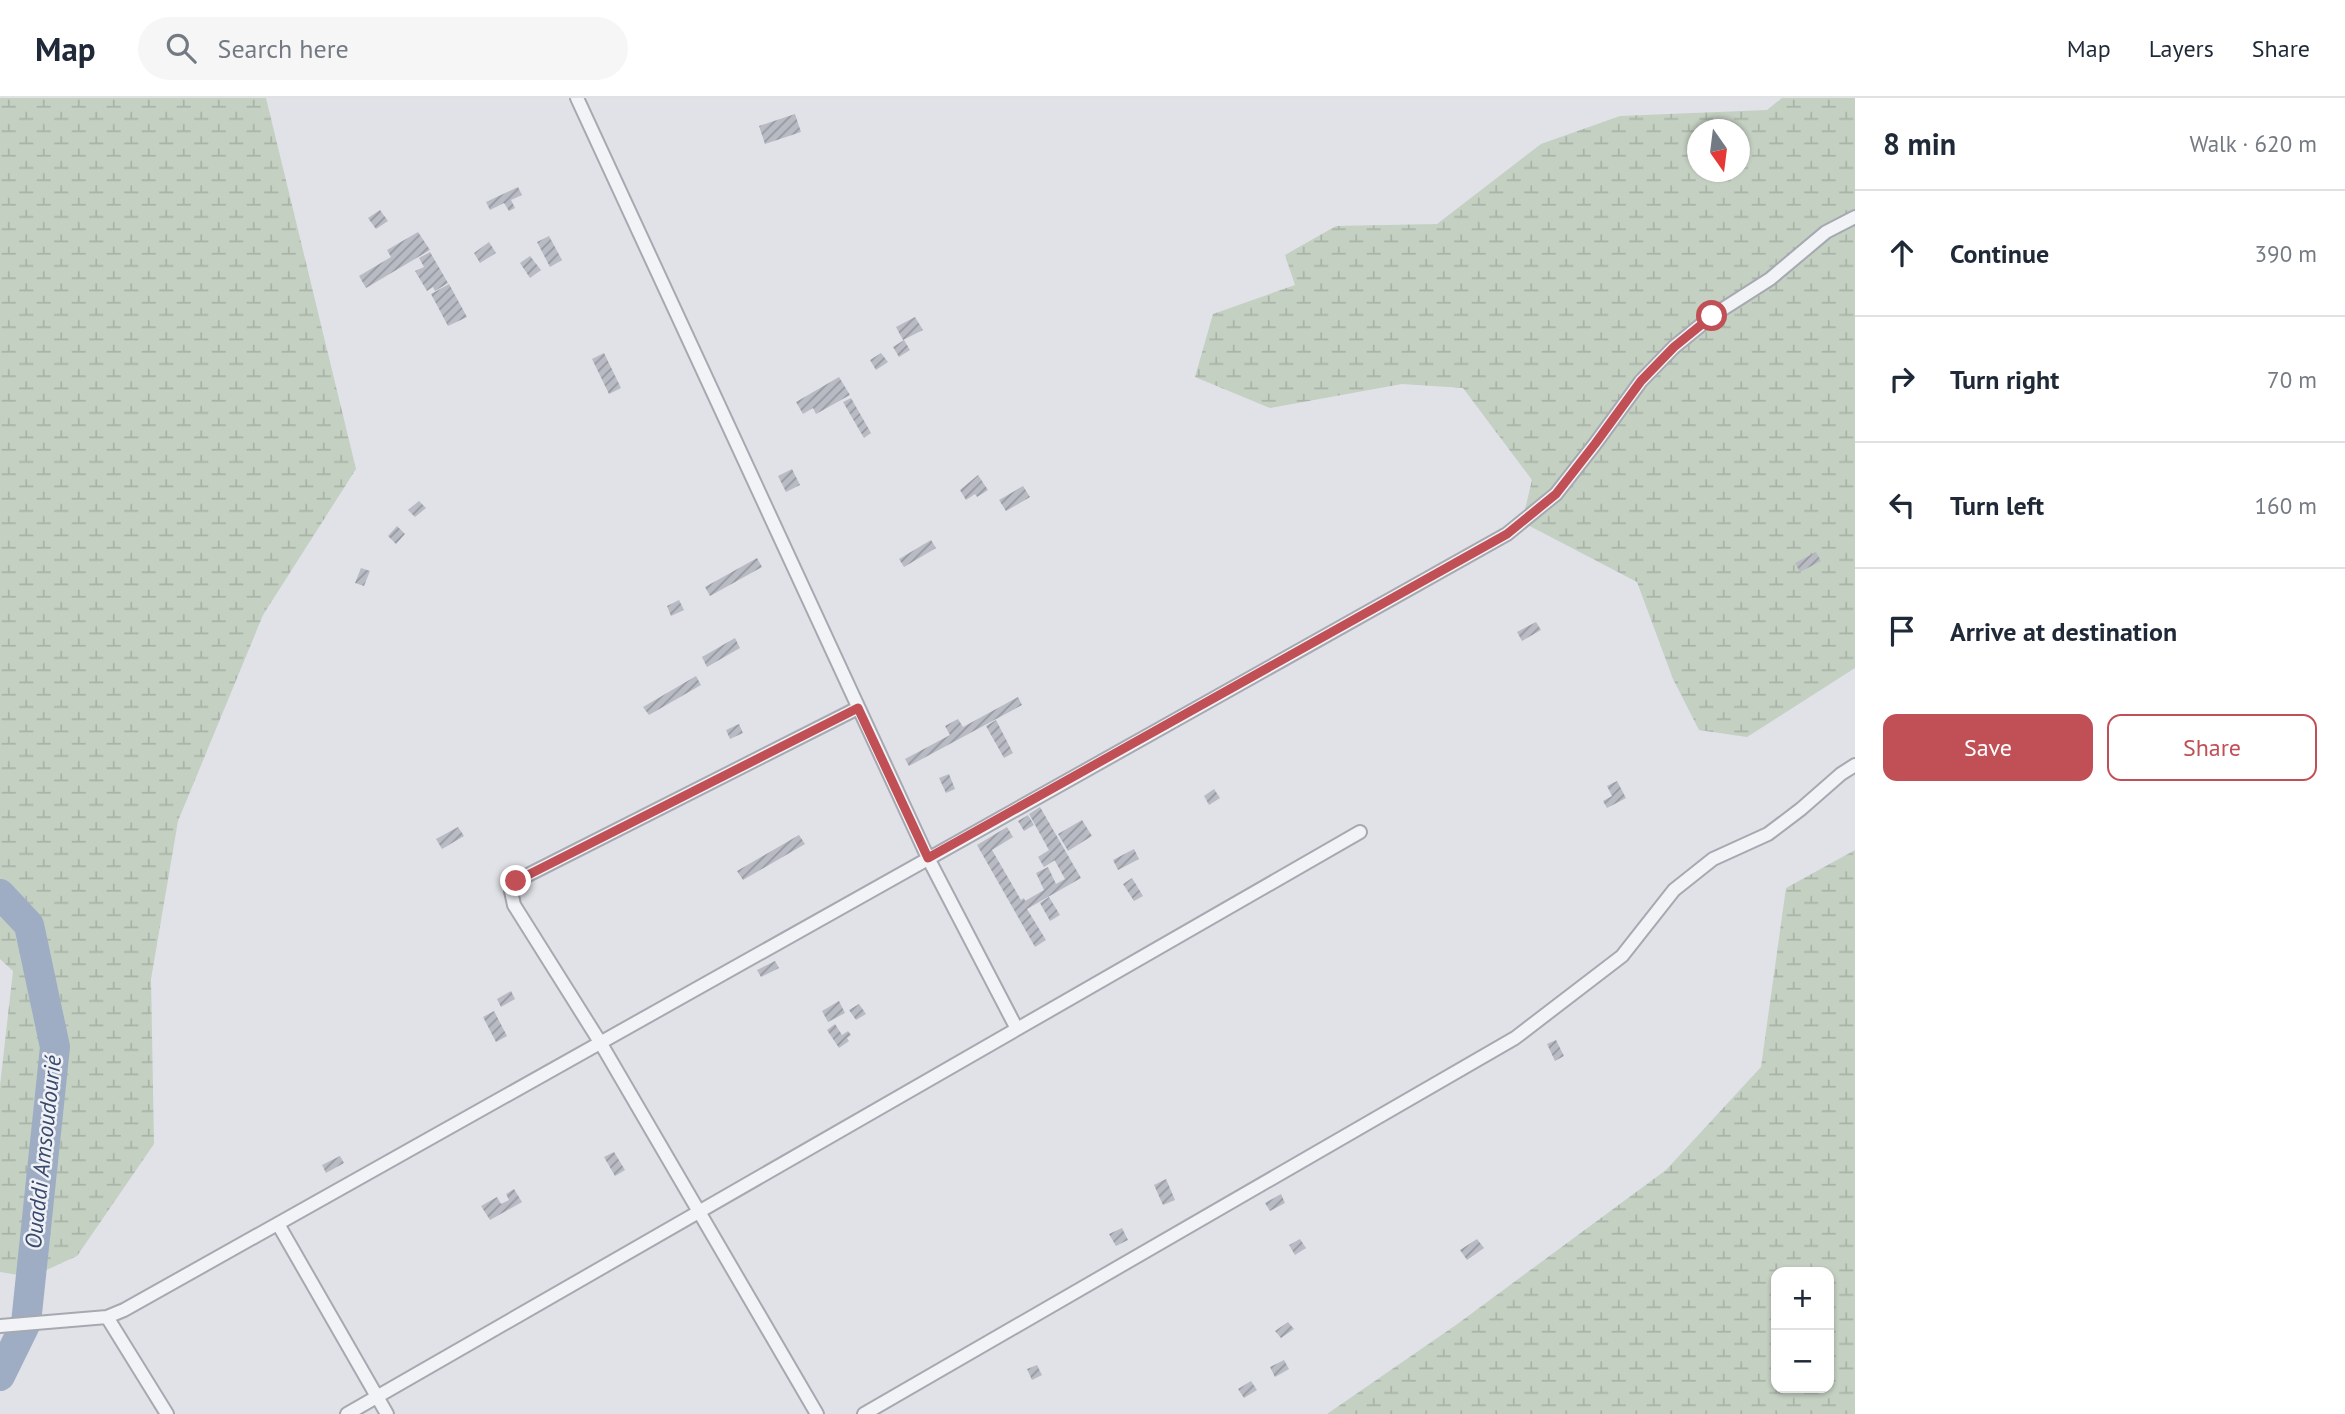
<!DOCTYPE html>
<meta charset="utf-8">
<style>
:root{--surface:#fff;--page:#f6f6f7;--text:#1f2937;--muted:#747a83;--line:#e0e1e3;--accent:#c15056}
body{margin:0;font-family:"PT Sans",sans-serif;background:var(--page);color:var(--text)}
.controls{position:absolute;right:21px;bottom:21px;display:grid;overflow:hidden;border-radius:14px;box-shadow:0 2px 5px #0004}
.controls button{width:63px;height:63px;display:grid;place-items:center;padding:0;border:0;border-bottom:2px solid var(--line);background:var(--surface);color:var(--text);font:35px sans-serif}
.compass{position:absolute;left:1687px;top:21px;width:63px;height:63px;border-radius:50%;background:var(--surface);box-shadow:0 2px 5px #0004;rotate:166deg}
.stop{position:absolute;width:21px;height:21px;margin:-16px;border:5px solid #c15056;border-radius:50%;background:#fff}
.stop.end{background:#c15056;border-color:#fff;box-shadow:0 2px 7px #0008}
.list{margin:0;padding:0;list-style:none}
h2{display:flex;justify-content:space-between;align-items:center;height:91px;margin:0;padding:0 28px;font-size:30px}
h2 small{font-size:23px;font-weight:400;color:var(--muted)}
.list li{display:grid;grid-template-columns:46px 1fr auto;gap:21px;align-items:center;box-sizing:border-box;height:126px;padding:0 28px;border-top:2px solid var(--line)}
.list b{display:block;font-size:26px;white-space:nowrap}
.list em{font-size:23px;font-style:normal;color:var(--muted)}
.actions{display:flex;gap:14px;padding:21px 28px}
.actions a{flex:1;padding:16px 0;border:2px solid var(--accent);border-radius:14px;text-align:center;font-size:24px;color:var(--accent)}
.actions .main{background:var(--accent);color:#fff}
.icon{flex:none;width:38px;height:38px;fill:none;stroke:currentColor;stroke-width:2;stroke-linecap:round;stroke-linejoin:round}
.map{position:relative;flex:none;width:1855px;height:1316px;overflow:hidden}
header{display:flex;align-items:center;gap:42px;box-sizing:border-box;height:98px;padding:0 35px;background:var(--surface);border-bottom:2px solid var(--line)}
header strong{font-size:33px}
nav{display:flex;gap:38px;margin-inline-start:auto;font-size:24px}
.search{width:490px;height:63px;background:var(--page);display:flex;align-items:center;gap:18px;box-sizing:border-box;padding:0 24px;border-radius:38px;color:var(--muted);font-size:26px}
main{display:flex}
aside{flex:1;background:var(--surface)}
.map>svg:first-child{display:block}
.wetland{fill:url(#wetland-marsh);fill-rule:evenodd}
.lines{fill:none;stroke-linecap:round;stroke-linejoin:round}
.river{stroke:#9eadc4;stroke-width:30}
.building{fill:url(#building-hatch)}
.street-casing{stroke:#a6a9b1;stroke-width:16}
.street{stroke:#f2f3f6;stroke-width:12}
.route{stroke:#c15056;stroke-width:9}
.labels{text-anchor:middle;stroke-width:5;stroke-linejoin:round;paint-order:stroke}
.water-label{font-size:23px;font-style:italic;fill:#384a6d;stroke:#eff1f5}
</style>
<header>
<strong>Map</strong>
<div class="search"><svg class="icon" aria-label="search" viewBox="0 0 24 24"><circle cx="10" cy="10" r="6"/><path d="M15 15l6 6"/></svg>Search here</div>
<nav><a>Map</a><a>Layers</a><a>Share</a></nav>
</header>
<main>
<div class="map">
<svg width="1855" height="1316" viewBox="0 0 1855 1316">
<defs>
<pattern id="wetland-marsh" width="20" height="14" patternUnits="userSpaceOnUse" patternTransform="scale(1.75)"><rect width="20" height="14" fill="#c4d0c2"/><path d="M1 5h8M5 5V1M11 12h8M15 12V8" fill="none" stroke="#a9b3a8"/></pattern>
<pattern id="building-hatch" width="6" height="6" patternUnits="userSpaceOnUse" patternTransform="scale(1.75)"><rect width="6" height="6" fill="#b8bbc4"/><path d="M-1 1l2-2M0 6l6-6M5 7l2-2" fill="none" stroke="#9698a0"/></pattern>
</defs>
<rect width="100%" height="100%" fill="#e0e2e7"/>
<path class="wetland" d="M0 0H266L356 371 263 517 178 723 151 881 154 1046 77 1158 31 1179 0 1174V988L13 873 0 861Z
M1782 0H1855V570L1747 639 1699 632 1673 581 1637 484 1522 424 1532 382 1463 290 1402 286 1270 310 1195 279 1213 216 1295 187 1285 157 1336 128 1437 126 1541 46 1620 18 1767 12ZM1698 32H1740V74H1698Z
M1855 752V1316H1327L1456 1227 1666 1072 1761 969 1786 790ZM1829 1174V1290H1776V1174Z"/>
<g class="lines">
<path class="river" d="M0 796 29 827 55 949 26 1225 0 1278"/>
</g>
<path class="building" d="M795 16 801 34 765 46 759 28Z
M518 89 522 97 511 102 515 110 509 113 504 105 490 112 486 104Z
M380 112 388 123 376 131 368 120Z
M418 134 430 152 366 190 359 178 391 159 387 152Z
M549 138 562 162 550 169 537 144Z
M489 144 496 155 480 165 474 155Z
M430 154 448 185 435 193 433 189 427 193 415 173 424 169 419 160Z
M530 158 541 172 530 180 520 165Z
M449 186 467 219 448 228 431 196Z
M915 219 923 232 903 242 896 229Z
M904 242 910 252 899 259 893 249Z
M604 255 621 290 609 296 592 261Z
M881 255 888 264 876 272 870 262Z
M839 279 850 297 816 316 813 310 803 316 796 304Z
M851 300 871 335 864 340 843 304Z
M792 371 800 387 786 394 778 378Z
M978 377 988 392 977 399 975 396 966 402 960 392Z
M1023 388 1030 399 1006 413 999 402Z
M419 403 426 410 415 419 408 412Z
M397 428 405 436 396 446 388 438Z
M931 442 936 450 904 469 899 461Z
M1816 454 1821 463 1800 474 1795 465Z
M757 460 762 469 710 498 705 489Z
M361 470 370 473 364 488 355 485Z
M679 502 684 512 671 518 667 508Z
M1536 524 1541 532 1522 543 1517 534Z
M735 540 740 550 707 569 702 559Z
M696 578 701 587 649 617 643 609Z
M1018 599 1022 607 909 668 905 661 950 637 945 628 958 621 963 629Z
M996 622 1013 655 1004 660 986 628Z
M739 626 743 635 730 641 726 632Z
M949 676 955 691 946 695 939 680Z
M1617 683 1626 700 1607 710 1603 703 1612 698 1607 688Z
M1214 691 1220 700 1209 707 1204 698Z
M1040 709 1081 780 1027 811 1046 842 1035 849 977 747 1007 729 1013 739 992 752 1021 802 1024 800 1025 803 1044 792 1036 775 1048 769 1056 786 1065 781 1029 716Z
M1028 717 1034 727 1024 733 1018 723Z
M1082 722 1092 738 1068 753 1058 736Z
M458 729 464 738 442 751 436 741Z
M799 737 805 746 743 782 737 773Z
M1134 751 1139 761 1118 772 1113 762Z
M1049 752 1055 762 1044 769 1038 759Z
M1132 780 1143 798 1134 803 1123 786Z
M1049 799 1060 817 1050 823 1040 805Z
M775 863 779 870 761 879 757 872Z
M511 893 515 901 501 909 497 901Z
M839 903 845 915 828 924 822 913Z
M859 906 866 916 856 922 849 912Z
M494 913 507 938 496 944 483 919Z
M835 926 842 937 848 933 851 937 847 940 849 943 839 950 827 932Z
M1556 942 1564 958 1555 963 1547 946Z
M614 1054 625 1072 615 1078 604 1059Z
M340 1058 344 1065 326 1075 322 1067Z
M1166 1081 1175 1102 1163 1107 1154 1087Z
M514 1091 522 1104 490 1122 481 1108 497 1099 501 1106 509 1102 506 1096Z
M1281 1096 1285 1105 1270 1113 1265 1105Z
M1122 1130 1128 1142 1116 1148 1109 1136Z
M1300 1141 1306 1150 1295 1157 1289 1147Z
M1477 1141 1484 1150 1467 1162 1460 1152Z
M1288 1224 1294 1231 1281 1240 1275 1233Z
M1284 1262 1289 1271 1275 1279 1270 1269Z
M1037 1267 1042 1277 1032 1282 1027 1271Z
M1251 1283 1257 1292 1244 1300 1238 1291Z"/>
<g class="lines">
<g class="street-casing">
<path id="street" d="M577 0 928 760 1017 931
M278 1126 387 1316
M107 1219 167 1316
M0 1228 107 1219 124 1212 1507 436 1556 396 1595 346 1641 283 1674 249 1712 218 1770 181 1826 134 1855 119
M347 1316 1360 734
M817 1316 600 944 514 807 511 793 516 783 858 610
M864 1316 1515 940 1622 858 1674 792 1713 761 1768 736 1801 711 1841 676 1855 667"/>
</g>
<use href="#street" class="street"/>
</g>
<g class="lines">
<path class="route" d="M516 783 858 610 928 760 1507 436 1556 396 1595 346 1641 283 1674 249 1712 218"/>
</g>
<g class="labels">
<g class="water-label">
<text transform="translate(43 1054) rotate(-84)" y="8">Ouaddi Amsoudourié</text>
</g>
</g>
</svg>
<div class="controls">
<button>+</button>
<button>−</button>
</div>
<svg class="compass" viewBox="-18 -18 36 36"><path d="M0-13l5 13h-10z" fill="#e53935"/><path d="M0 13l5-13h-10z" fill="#747a83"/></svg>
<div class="stop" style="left:1712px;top:218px"></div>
<div class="stop end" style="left:516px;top:783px"></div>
</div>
<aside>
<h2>8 min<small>Walk · 620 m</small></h2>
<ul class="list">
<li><svg class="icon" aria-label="ahead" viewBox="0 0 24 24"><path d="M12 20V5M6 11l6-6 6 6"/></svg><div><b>Continue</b></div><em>390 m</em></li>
<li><svg class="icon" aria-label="right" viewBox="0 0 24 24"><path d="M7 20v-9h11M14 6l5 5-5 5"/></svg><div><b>Turn right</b></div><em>70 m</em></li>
<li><svg class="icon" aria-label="left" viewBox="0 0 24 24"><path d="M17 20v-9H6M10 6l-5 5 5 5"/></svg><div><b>Turn left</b></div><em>160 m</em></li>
<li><svg class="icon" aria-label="arrive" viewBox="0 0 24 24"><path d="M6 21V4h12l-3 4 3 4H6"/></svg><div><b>Arrive at destination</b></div></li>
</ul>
<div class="actions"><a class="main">Save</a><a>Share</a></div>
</aside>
</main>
